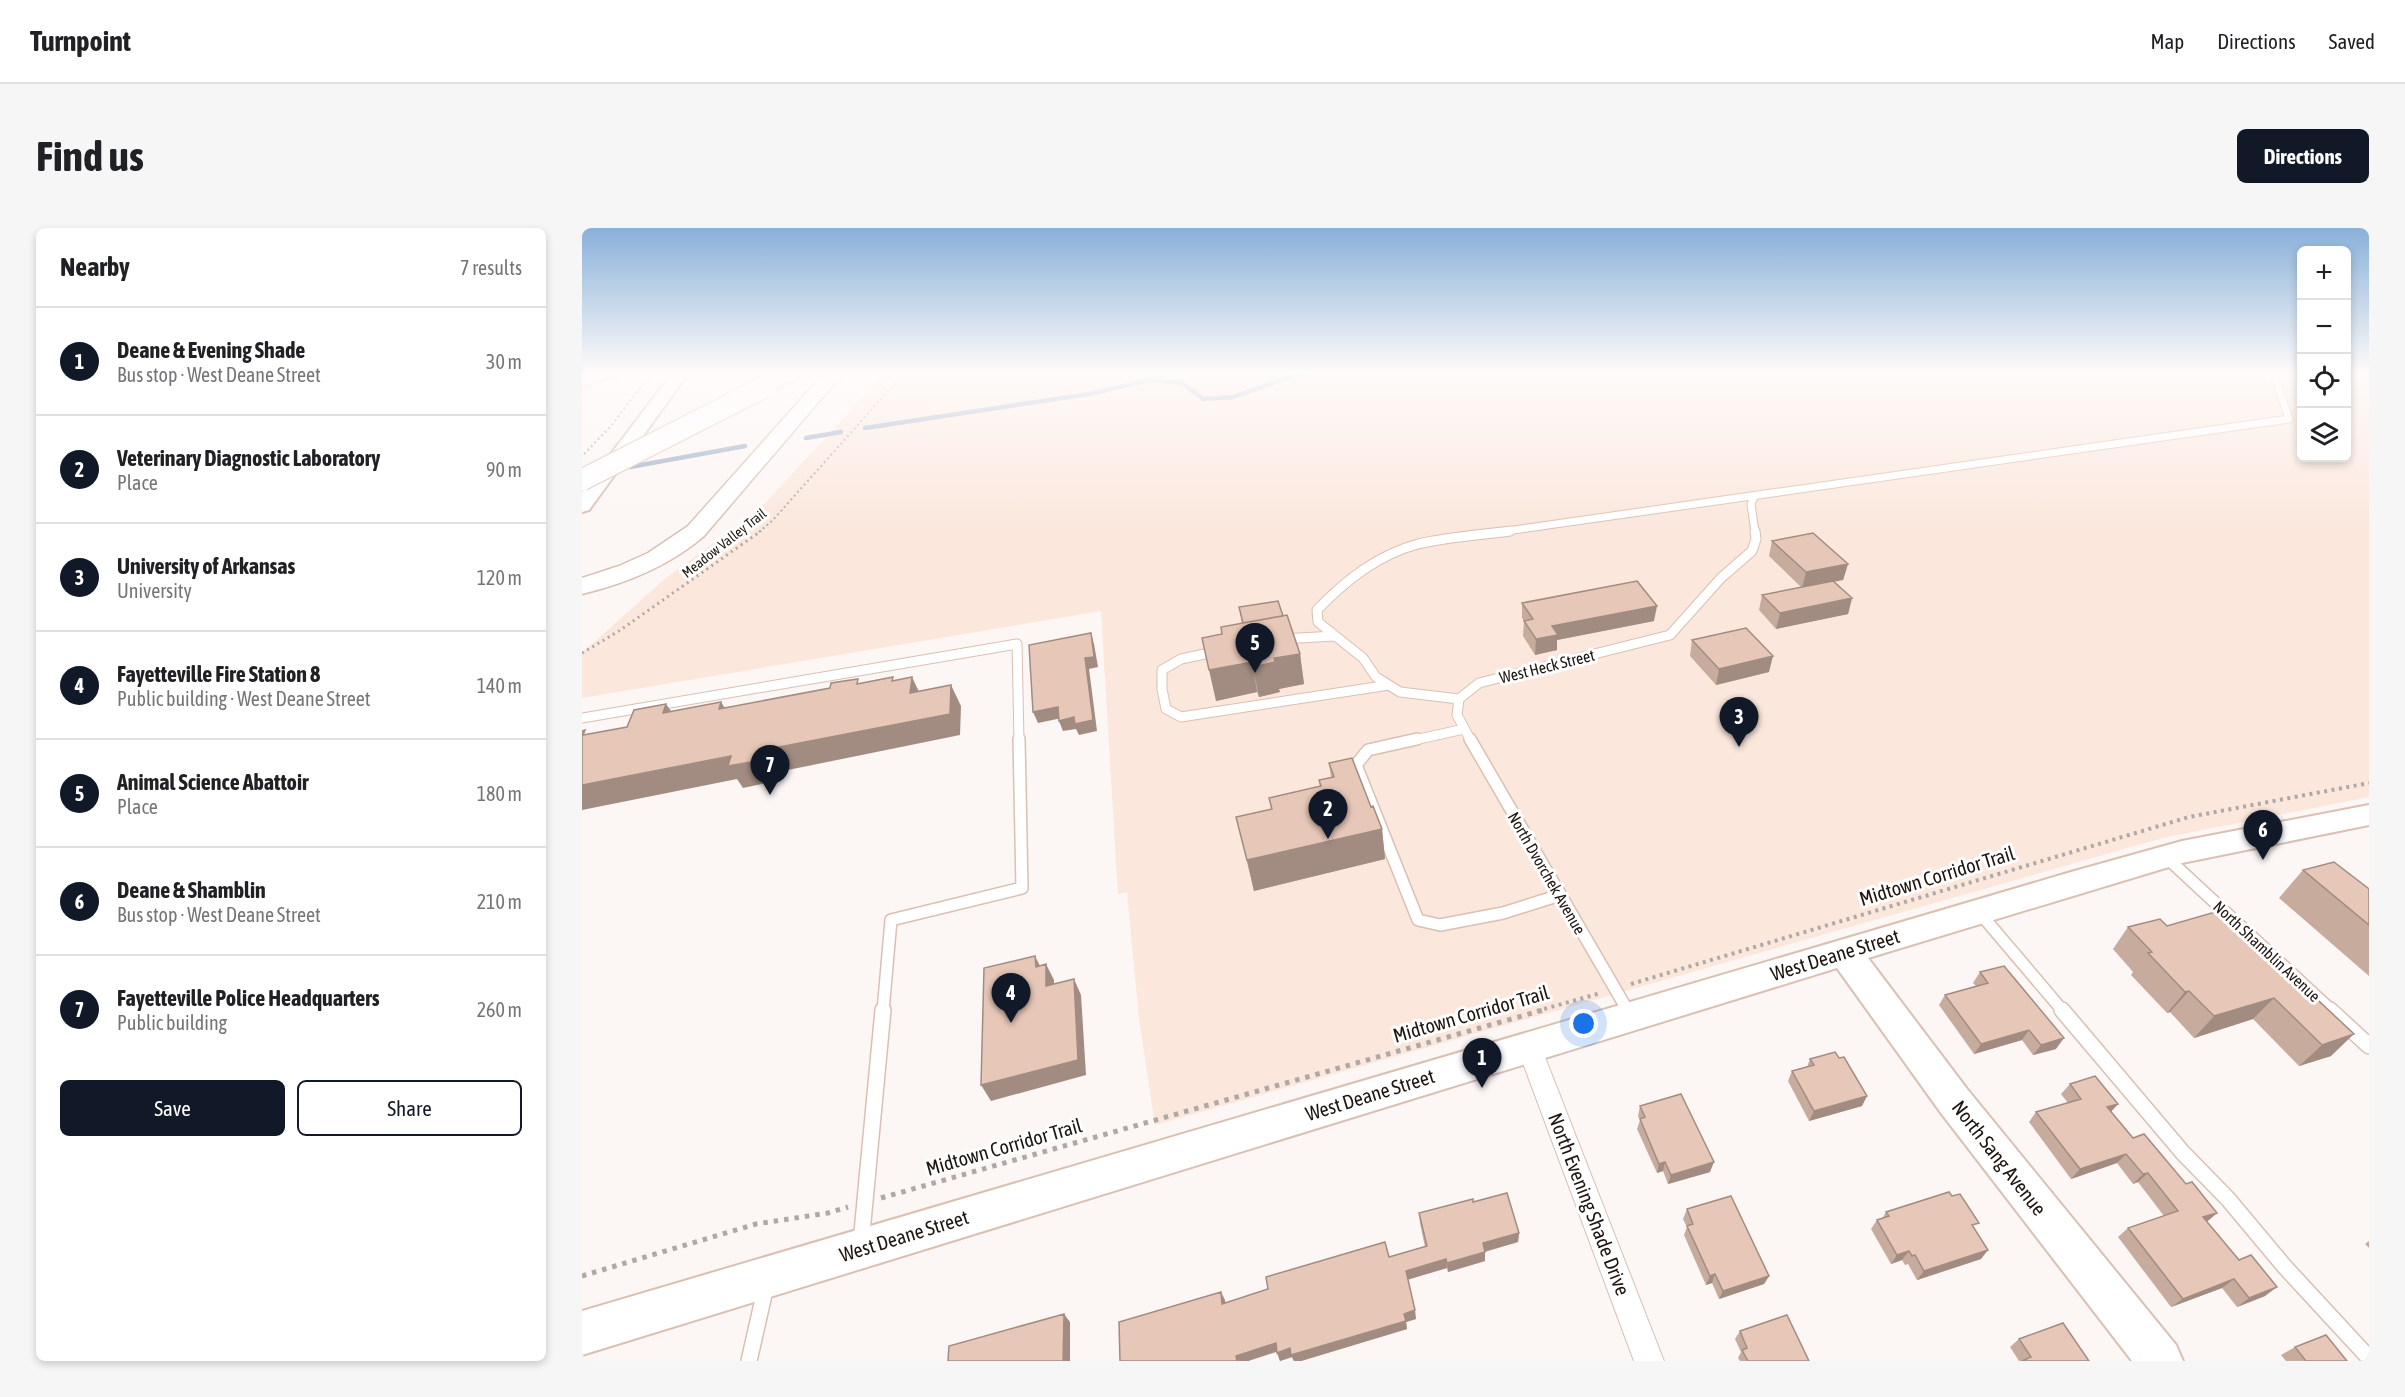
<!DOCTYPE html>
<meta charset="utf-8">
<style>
:root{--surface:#fff;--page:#f6f6f6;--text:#202124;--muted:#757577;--line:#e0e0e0;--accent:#111827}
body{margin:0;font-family:"Asap Condensed",sans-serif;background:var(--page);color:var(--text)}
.controls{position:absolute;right:18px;top:18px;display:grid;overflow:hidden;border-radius:9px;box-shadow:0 3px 9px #0003}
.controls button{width:54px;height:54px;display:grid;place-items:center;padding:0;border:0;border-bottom:2px solid var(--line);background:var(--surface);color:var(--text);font:30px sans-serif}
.you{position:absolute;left:1002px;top:796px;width:21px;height:21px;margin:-15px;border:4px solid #fff;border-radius:50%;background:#1a73e8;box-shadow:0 0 0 9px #1a73e833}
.badge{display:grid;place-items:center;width:39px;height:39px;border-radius:50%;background:var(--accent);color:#fff;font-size:20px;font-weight:700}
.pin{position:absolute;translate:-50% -50px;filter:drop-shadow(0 2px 3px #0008)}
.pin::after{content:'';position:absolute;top:32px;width:21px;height:18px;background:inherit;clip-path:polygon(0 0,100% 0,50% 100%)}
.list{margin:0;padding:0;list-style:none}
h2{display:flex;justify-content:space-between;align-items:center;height:78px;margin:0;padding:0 24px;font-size:26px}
h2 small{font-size:20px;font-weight:400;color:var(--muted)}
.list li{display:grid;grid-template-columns:39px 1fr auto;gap:18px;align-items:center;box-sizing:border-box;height:108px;padding:0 24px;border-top:2px solid var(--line)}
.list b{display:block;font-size:22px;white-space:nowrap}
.list p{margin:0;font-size:20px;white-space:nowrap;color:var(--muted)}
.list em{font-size:20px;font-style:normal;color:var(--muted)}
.actions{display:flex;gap:12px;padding:18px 24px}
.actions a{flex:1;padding:14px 0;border:2px solid var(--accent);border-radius:9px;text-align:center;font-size:21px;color:var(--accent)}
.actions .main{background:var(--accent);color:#fff}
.icon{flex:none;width:33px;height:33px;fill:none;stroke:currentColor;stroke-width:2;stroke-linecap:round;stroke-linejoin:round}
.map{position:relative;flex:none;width:1787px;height:1133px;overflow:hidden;border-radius:9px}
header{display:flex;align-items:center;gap:36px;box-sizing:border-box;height:84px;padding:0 30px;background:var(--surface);border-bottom:2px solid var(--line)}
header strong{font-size:28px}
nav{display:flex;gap:33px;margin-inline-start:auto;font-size:21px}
.intro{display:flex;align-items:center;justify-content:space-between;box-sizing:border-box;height:144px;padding:0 36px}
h1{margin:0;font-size:42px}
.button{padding:15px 27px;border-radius:9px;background:var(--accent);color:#fff;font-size:21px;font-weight:700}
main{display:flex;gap:36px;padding:0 36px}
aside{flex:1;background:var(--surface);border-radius:9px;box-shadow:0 3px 9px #0003}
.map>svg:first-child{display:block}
.built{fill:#fbe7dc}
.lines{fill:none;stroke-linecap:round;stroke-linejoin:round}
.stream{stroke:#9aaac3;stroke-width:4.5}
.lane-far3-casing{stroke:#d9c0b2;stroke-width:9}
.lane-far2-casing{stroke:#d9c0b2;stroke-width:11}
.lane-far1-casing{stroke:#d9c0b2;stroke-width:14}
.lane-casing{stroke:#d9c0b2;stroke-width:18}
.street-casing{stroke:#d9c0b2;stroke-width:2}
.secondary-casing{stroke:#d9c0b2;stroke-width:4}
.highway-casing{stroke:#d9c0b2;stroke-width:3}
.path-far3{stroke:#afa8a5;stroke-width:2;stroke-dasharray:2 3;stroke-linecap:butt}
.path-far2{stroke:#afa8a5;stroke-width:3;stroke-dasharray:2 4;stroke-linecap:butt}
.path-far1{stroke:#afa8a5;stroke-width:4;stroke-dasharray:3 4.5;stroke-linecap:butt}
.path{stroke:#afa8a5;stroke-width:5;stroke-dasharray:4.5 6;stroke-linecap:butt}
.lane-far3{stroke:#fff;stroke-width:7}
.lane-far2{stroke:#fff;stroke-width:9}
.lane-far1{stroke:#fff;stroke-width:11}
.lane{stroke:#fff;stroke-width:15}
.street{fill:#fff;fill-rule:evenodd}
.secondary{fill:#fff;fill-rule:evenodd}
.highway{fill:#fff;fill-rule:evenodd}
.highway-bridge-casing{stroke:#d9c0b2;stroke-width:23;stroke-linecap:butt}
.highway-bridge{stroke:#fff;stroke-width:21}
.wall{fill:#c7ac9e}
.shaded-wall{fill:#a28c81}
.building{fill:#e7c8b8;stroke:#a28c81;stroke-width:1.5}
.labels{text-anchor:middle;stroke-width:6;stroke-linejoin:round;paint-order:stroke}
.far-street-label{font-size:14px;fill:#1e1510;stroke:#fff}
.street-label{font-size:16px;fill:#1e1510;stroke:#fff}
.near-street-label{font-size:20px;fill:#1e1510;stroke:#fff}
</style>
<header>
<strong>Turnpoint</strong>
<nav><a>Map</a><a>Directions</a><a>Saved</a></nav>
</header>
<div class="intro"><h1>Find us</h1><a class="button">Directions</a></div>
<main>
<aside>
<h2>Nearby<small>7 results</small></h2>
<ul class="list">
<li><span class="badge">1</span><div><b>Deane &amp; Evening Shade</b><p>Bus stop · West Deane Street</p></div><em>30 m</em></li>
<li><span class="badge">2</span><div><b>Veterinary Diagnostic Laboratory</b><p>Place</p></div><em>90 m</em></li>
<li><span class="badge">3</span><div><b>University of Arkansas</b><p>University</p></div><em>120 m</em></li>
<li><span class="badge">4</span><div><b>Fayetteville Fire Station 8</b><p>Public building · West Deane Street</p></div><em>140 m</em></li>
<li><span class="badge">5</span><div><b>Animal Science Abattoir</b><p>Place</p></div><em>180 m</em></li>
<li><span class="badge">6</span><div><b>Deane &amp; Shamblin</b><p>Bus stop · West Deane Street</p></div><em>210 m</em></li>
<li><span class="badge">7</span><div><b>Fayetteville Police Headquarters</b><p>Public building</p></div><em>260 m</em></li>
</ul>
<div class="actions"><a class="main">Save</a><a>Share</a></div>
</aside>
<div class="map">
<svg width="1787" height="1133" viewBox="0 0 1787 1133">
<rect width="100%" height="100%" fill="#fcf6f4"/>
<path class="built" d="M304 143H1719L1720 230H1764L1765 143H1787V569L1581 610 573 897 557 790 545 664 536 666 519 383 0 470V425L84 350 177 282Z"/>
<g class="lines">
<path class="stream" d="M283 200 507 166 568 152 600 155 621 171 651 169 716 146 741 143
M224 210 259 204
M48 239 163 218"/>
<g class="lane-far3-casing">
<path id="lane-far3" d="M1172 269 1169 276 1173 304
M918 304 1707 191 1691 143"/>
</g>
<g class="lane-far2-casing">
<path id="lane-far2" d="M699 411 753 408
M637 423 599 431 580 442V461L584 481 599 489 807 457
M877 471 818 464 794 449 781 430 736 394 735 382C763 353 795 327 836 316 865 309 898 307 928 303
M0 490 435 416 437 513
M828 513 882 501
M889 513 875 487 877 471 897 455 1088 407 1139 350 1170 323 1174 311 1173 303"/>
</g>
<g class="lane-far1-casing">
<path id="lane-far1" d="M835 511 786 522 774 537 836 692 858 697 921 685 978 667
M888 511 1046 783
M1584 629 1750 783
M1397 684 1481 783
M301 783 309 692 440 660 437 511"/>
</g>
<g class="lane-casing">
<path id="lane" d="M1045 782 1049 788
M1480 782 1601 925 1646 971 1702 1038 1787 1130
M1748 782 1787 818
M279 1015 301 782
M167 1133 184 1058"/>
</g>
<g class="street-casing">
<path id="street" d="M947 808 956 811 959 819 1082 1133H1052L935 819 938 811Z"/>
</g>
<g class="secondary-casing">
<path id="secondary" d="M92 143H108L7 282 0 284V264Z
M1787 577V597L1600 635 1286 730 1385 861 1594 1117 1601 1133H1550L1359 885 1255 740 0 1127V1083L1489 644 1600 613Z"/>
</g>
<g class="highway-casing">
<path id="highway" d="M12 143H41L39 147 0 158V146Z
M199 143H222L220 147 191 162H177L174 158 177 154Z
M244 143H263L122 308C87 338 45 355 0 366V350L37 338 66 325 106 298Z"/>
</g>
<path class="path-far3" d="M2 226 29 198 71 143
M177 304 190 293 324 143"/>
<path class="path-far2" d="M0 425 37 403 179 303"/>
<path class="path-far1" d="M1049 756 1607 589 1787 555
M955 783 1019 765"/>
<path class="path" d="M299 970 961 782
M0 1048 174 996 246 985 266 979"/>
<use href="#lane-far3" class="lane-far3"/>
<use href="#lane-far2" class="lane-far2"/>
<use href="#lane-far1" class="lane-far1"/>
<use href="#lane" class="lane"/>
<use href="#street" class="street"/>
<use href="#secondary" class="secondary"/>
<use href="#highway" class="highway"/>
<g class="highway-bridge-casing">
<path id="highway-bridge" d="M0 252 184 158"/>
</g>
<use href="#highway-bridge" class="highway-bridge"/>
</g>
<path class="wall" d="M1190 313 1266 336 1261 352 1252 353 1270 370 1266 386 1194 401 1177 382 1180 367 1219 359 1187 328Z
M940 375 1072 393 975 412V422L953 427 941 408 942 393 940 390Z
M657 379 701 388 718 426 722 456 697 461 698 464 677 469 675 464 634 473 640 406 660 395Z
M1110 412 1187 444 1134 457 1108 428Z
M747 535 789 579 800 601 803 631 672 663 654 589 689 581 687 570 738 558 737 552 749 549Z
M1721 642 1787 661V748L1697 670Z
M1640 682 1749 828 1717 838 1671 791 1612 810 1588 784 1585 785 1549 747 1551 744 1531 721 1546 699 1585 698Z
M1398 744 1474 821 1451 827 1440 812 1392 826 1357 777 1363 767 1394 758 1391 755Z
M1228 831 1280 878 1227 893 1206 853 1210 843 1225 839Z
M1488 856 1536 876 1529 883 1551 910 1604 956 1635 985 1625 994 1683 1068 1655 1079 1640 1060 1589 1079 1536 1009 1546 1000 1582 988 1556 954 1551 956 1535 935 1489 951 1447 894 1454 884 1486 875 1479 866Z
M1058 878 1128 944 1086 956 1081 943 1075 945 1055 901 1058 892 1056 888Z
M891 974 937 1005 936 1014 903 1024V1033L866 1044 865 1040 826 1051 834 1091 824 1094 825 1101 719 1133H712L710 1129 698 1133 695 1123 666 1133 639 1064 643 1075 843 1019 838 995 837 985Z
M1105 981 1187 1048 1182 1056 1137 1071 1130 1055 1124 1057 1102 1007 1105 999 1101 991Z
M1304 984 1392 1000 1399 1031 1335 1052 1326 1036 1323 1037 1320 1032 1309 1036 1289 1001 1295 992 1300 991Z
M1787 1013V1020L1783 1016Z
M1158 1103 1227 1133H1158L1156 1130 1159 1124 1153 1111Z
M1437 1111 1507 1133H1437L1428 1119Z
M1713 1119 1765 1133H1704L1699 1127Z"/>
<path class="shaded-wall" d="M1266 336 1261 352 1220 360 1224 344Z
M1270 370 1266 386 1194 401 1198 385Z
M1075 378 1072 393 975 412V422L953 427 954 411 970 398Z
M509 405 512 416 516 439 507 441 515 503 497 507 494 501 481 503 477 493 492 489 503 430Z
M718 426 722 456 697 461 698 464 677 469 671 439 692 430Z
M1191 428 1187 444 1134 457 1137 441Z
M670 434 675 464 634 473 627 442Z
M330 449 340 470 328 465Z
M369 457 379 478 378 507 196 544 194 553 161 560 155 551 0 582V557L182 522Z
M139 474 153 496 137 481Z
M84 476 99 497 81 485Z
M476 479 480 490 456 495 451 484Z
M800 601 803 631 672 663 665 632Z
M453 728 461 744 454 739Z
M464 736 472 752V774L464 758Z
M492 751 499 767 504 847 409 873 399 857Z
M1607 763 1588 784 1585 785 1603 764Z
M1692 770 1671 791 1612 810 1632 788Z
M1447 802 1440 812 1392 826 1399 816Z
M1772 806 1749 828 1717 838 1740 817Z
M1482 810 1474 821 1451 827 1459 817Z
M1285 868 1280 878 1227 893 1232 883Z
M1536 876 1527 886 1525 879Z
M1544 926 1535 935 1489 951 1498 941Z
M1083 934 1081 943 1075 945 1077 936Z
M1132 934 1128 944 1086 956 1089 947Z
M1566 945 1556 954 1551 956 1561 946Z
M1635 985 1624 994 1621 989Z
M937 1005 936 1014 901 1024V1015Z
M1406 1022 1399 1031 1335 1052 1342 1043Z
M1327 1023 1320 1032 1309 1036 1315 1027Z
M903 1024V1033L866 1044 865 1035Z
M864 1031 865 1040 825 1052 824 1043Z
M1133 1046 1130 1055 1124 1057 1128 1048Z
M1187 1048 1182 1056 1137 1071 1141 1063Z
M1652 1051 1640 1060 1589 1079 1601 1071Z
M1695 1059 1683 1068 1655 1079 1667 1070Z
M639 1064 643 1072 644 1084 640 1076Z
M833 1082 834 1091 824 1094 825 1101 719 1133H712L710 1129 698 1133 695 1125Z
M482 1086 488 1094V1133H481Z
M694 1115 697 1123 666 1133H655L654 1128Z"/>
<path class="building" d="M1231 305 1266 336 1224 344 1190 313Z
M1055 353 1075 378 970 398 976 407 954 411 942 393 951 391 940 375Z
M1251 353 1270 370 1198 385 1180 367Z
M696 373 701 388 661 395 657 379Z
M705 387 718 426 692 430 693 434 671 439 670 434 627 442 620 410 640 406 639 399Z
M1164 400 1191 428 1137 441 1110 412Z
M509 405 512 429 503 430 511 492 493 496 492 489 477 493 476 479 451 484 447 417Z
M311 449 310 453 330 449 328 465 369 457 368 486 182 522 180 532 146 538 149 528 0 557V503L3 502 1 507 45 499 52 482 84 476 81 485 139 474 137 481 248 460 249 455 276 451 275 456Z
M770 530 789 579 791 578 800 601 665 632 654 589 690 581 687 570 739 558 737 552 752 549 747 535Z
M1752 634 1787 661V697L1721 642Z
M1640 682 1772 806 1740 817 1692 770 1632 788 1607 763 1603 764 1566 725 1570 724 1546 699 1578 691 1585 698Z
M453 728 454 739 464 736V758L492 751 496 832 399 857 402 740Z
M1422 738 1482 810 1459 817 1447 802 1399 816 1363 767 1406 755 1398 744Z
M1253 824 1257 830 1262 829 1285 868 1232 883 1210 843 1232 837 1228 831Z
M1513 848 1536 876 1525 879 1551 910 1562 906 1604 956 1610 954 1635 985 1621 989 1657 1032 1669 1027 1695 1059 1667 1070 1652 1051 1601 1071 1546 1000 1596 983 1566 945 1561 946 1544 926 1498 941 1454 884 1499 871 1488 856Z
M1099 866 1132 934 1089 947 1083 934 1077 936 1058 891 1063 889 1058 878Z
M1367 964 1370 968 1378 966 1397 995 1390 997 1406 1022 1342 1043 1333 1027 1330 1028 1327 1023 1315 1027 1295 992 1307 988 1304 984Z
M925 965 937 1005 901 1015 903 1024 865 1035 864 1031 824 1043 833 1082 822 1086 824 1093 709 1127 708 1120 695 1125 694 1115 654 1128 655 1133H538L537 1094 639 1064 640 1076 686 1061 684 1049 803 1014 807 1029 845 1018 837 985 891 971V974Z
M1149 968 1187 1048 1141 1063 1133 1046 1128 1048 1105 998 1111 996 1105 981Z
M482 1086 481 1133H366L367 1118Z
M1205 1087 1227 1133H1166L1160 1122 1165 1120 1158 1103Z
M1481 1095 1507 1133H1440L1449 1129 1437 1111Z
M1744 1107 1765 1133H1724L1713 1119Z"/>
<linearGradient id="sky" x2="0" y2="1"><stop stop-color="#89b0d9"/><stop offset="0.48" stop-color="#fefbfa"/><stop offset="1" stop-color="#fefbfa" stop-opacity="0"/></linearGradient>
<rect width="1787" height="301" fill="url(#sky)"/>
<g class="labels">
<g class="far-street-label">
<text transform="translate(142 315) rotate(-38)" y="5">Meadow Valley Trail</text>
</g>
<g class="street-label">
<text transform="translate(965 438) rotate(-14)" y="6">West Heck Street</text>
<text transform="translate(965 645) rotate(60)" y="6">North Dvorchek Avenue</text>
<text transform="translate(1685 723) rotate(43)" y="6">North Shamblin Avenue</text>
</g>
<g class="near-street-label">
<text transform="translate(1355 648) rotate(-17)" y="7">Midtown Corridor Trail</text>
<text transform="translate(1253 727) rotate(-17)" y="7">West Deane Street</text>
<text transform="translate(889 786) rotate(-16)" y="7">Midtown Corridor Trail</text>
<text transform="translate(788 867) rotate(-17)" y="7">West Deane Street</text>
<text transform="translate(422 919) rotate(-16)" y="7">Midtown Corridor Trail</text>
<text transform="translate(1417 930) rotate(52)" y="7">North Sang Avenue</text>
<text transform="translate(1007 976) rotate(69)" y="7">North Evening Shade Drive</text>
<text transform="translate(322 1008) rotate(-17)" y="7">West Deane Street</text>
</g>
</g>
</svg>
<div class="controls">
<button>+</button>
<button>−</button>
<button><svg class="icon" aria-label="locate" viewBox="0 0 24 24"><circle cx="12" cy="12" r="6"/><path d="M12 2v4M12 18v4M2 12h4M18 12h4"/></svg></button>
<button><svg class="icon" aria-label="layers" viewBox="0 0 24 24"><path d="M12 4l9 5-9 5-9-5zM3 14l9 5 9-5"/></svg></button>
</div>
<div class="you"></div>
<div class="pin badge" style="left:900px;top:860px">1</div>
<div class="pin badge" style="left:746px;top:611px">2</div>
<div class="pin badge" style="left:1157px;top:519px">3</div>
<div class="pin badge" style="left:429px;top:795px">4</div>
<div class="pin badge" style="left:673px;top:445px">5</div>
<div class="pin badge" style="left:1681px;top:632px">6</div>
<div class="pin badge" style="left:188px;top:567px">7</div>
</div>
</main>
